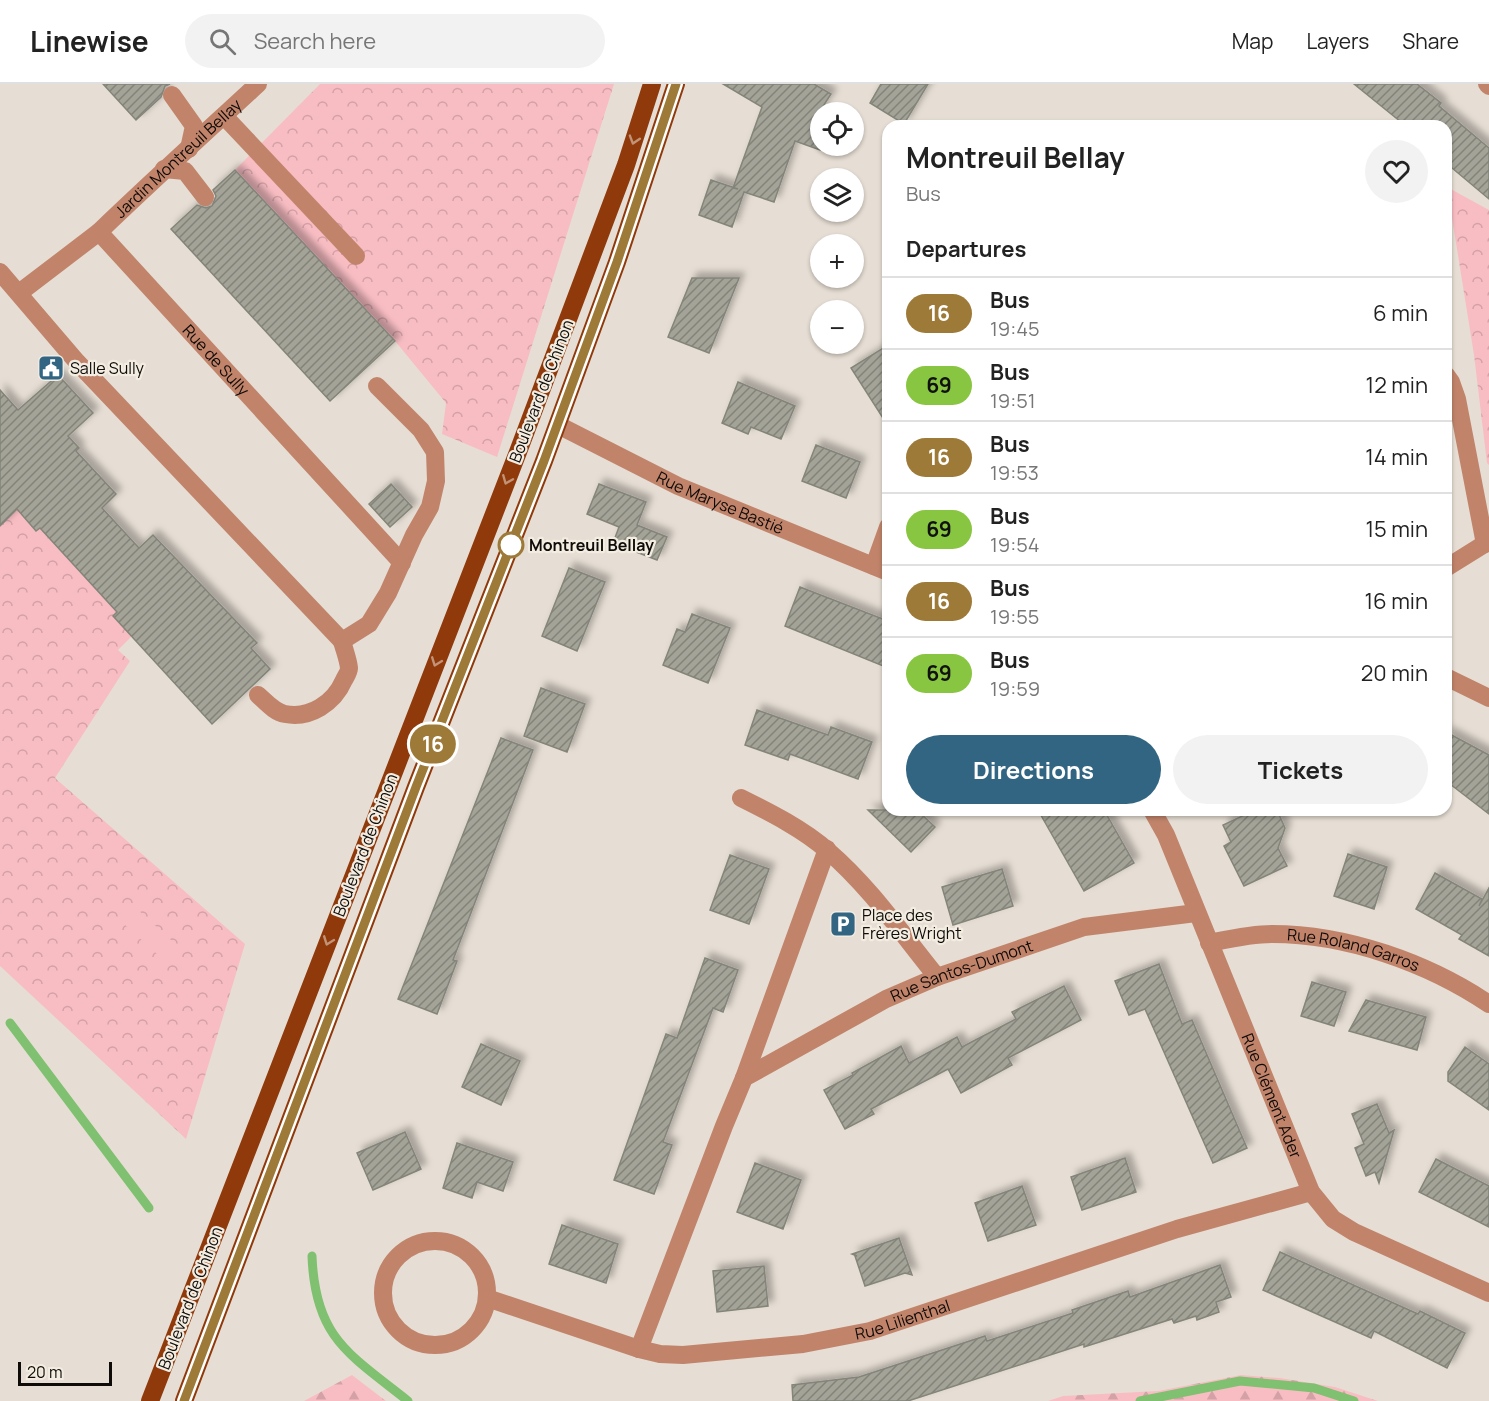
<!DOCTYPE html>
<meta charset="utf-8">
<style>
:root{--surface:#fff;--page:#f2f2f2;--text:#222;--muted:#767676;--line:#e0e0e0;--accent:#326582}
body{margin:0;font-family:Manrope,sans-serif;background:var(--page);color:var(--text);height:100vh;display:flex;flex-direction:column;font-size:22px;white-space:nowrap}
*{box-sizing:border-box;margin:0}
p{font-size:20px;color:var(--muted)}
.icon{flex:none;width:33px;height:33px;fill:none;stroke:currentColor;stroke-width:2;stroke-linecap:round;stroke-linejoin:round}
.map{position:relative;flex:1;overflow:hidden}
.details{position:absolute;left:882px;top:36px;width:570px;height:696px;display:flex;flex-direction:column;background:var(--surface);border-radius:18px;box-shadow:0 2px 4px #0004}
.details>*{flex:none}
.badge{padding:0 12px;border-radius:20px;font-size:21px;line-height:39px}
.fabs{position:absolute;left:810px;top:18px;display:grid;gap:12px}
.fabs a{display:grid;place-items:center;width:54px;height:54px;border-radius:50%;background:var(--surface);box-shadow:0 2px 4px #0004;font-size:30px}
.scale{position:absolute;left:18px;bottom:15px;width:94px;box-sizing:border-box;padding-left:6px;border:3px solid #0e0b08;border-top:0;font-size:16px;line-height:21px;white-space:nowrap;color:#0e0b08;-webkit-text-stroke:4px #f3ece1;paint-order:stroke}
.map>.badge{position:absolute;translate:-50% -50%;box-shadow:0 0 0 3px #fff}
h2{padding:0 24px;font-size:22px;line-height:54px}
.round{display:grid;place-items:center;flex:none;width:63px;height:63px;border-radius:32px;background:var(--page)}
.summary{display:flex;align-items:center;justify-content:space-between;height:102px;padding:0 24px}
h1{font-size:28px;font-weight:700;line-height:45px}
.cta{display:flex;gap:12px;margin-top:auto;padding:12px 24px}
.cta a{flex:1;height:69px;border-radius:36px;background:var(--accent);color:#fff;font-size:24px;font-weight:700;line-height:69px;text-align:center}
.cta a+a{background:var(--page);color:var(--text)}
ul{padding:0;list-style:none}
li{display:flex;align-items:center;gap:18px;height:72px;padding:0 24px;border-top:2px solid var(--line)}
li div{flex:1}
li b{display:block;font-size:22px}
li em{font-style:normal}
li .badge{min-width:66px;font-weight:700;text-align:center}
header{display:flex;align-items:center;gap:36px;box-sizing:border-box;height:84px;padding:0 30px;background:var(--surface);border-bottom:2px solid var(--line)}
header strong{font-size:28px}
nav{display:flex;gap:33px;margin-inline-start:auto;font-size:21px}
.search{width:420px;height:54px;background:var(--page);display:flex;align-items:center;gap:15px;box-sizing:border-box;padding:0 21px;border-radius:33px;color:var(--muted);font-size:22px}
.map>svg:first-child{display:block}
</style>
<header>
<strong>Linewise</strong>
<div class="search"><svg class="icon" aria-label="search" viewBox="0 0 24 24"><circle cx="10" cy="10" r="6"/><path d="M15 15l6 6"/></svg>Search here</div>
<nav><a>Map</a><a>Layers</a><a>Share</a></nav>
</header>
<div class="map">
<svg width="1489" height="1317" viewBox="0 0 1489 1317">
<defs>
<pattern id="forest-firs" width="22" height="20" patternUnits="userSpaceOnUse" patternTransform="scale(1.5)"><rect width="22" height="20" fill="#f8bdc3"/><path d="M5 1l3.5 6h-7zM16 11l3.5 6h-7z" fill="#d3a1a6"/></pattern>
<pattern id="park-crowns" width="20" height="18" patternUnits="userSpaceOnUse" patternTransform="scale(1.5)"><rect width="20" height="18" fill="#f8bdc3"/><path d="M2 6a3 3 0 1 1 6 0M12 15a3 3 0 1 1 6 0" fill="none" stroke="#d3a1a6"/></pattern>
<pattern id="building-hatch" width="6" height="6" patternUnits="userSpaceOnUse" patternTransform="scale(1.5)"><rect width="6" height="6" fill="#a3a398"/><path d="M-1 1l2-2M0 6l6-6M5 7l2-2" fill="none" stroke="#83837a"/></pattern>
<filter id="shadow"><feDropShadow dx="5.5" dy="-5.5" stdDeviation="3" flood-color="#0004"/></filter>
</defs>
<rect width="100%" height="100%" fill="#e6ded4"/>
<g fill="url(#forest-firs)">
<polygon points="352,1291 386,1317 304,1317"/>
<polygon points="1241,1291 1280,1294 1335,1303 1378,1317 1048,1317 1063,1312 1158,1307"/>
</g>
<g fill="url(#park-crowns)">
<polygon points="320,0 614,0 497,373 442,350 446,319 395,257 235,86"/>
<polygon points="1447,103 1489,126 1489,381 1487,379 1474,271"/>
<polygon points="17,425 35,447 40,444 117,528 113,532 132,552 118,566 130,577 55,694 245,860 186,1055 0,882 0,437 2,440"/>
</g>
<polygon fill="#f8bdc3" points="137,825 180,864 167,879 124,840"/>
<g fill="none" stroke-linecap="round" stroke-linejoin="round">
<g stroke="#80c071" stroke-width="9">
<polyline points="10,939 149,1124"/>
<path d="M312,1172C315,1254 349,1270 408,1317"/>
<polyline points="1140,1317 1240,1297 1314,1304 1354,1317"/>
</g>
</g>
<g fill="url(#building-hatch)" stroke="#84857a" stroke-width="1.5" filter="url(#shadow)">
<polygon points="103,0 170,0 165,2 161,13 136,36"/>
<polygon points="723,0 814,0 831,10 820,27 820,66 795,57 774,118 744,108 732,143 699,131 711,96 738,105 733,104 762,23"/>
<polygon points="881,0 928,0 904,40 870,19"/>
<polygon points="1354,0 1417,0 1441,19 1439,22 1489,64 1489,115 1446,79 1446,42 1406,42"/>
<polygon points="235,86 395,257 330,317 171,145 197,121 206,124 212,122 216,112 213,106"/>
<polygon points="692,194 739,194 709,269 668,253"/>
<polygon points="888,261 888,342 851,284"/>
<polygon points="58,291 93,329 68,352 79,364 76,367 116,410 102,424 139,464 153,451 257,559 251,564 270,585 212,640 113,532 117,528 40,444 36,447 17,425 0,442 0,306 18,326"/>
<polygon points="738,298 795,322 781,355 751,343 748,350 722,339"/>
<polygon points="816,361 860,378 846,414 802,397"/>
<polygon points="391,400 412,423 390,443 369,420"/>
<polygon points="599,400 646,418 637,441 667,453 657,476 613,459 619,443 587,430"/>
<polygon points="569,484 605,498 577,567 542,552"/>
<polygon points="800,503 888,537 888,584 785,542"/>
<polygon points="692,530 730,544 708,599 663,581 677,545 685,548"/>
<polygon points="541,604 585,620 567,668 524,652"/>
<polygon points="757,626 828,651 831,643 872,658 858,695 790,670 788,676 745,661"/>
<polygon points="1446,648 1489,671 1489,730 1446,697"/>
<polygon points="501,654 533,666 453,876 457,877 437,930 398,915"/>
<polygon points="868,726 917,726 935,743 911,768"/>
<polygon points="1038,726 1104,726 1134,779 1084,807"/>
<polygon points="1255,726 1277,726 1285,744 1278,764 1287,782 1244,802 1224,762 1231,758 1223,741"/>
<polygon points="1348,770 1387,783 1374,825 1334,812"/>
<polygon points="730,771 769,785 749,840 710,826"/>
<polygon points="1002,785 1013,822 953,841 942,803"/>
<polygon points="1435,789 1482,815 1479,822 1489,804 1489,872 1459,855 1462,851 1416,825"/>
<polygon points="705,874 738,886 723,928 713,924 663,1058 672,1061 654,1110 614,1096 666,950 677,954"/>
<polygon points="1159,880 1182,940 1192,936 1247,1064 1213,1079 1145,925 1129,931 1115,897"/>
<polygon points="1312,898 1346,908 1334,942 1301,932"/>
<polygon points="1064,902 1081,936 1008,974 1012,981 961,1009 948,985 871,1025 874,1030 845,1045 824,1006 853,991 852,989 901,962 909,979 957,953 962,963 1016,935 1012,928"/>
<polygon points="1366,916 1426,933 1417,966 1349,947"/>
<polygon points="481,960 520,977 501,1021 462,1003"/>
<polygon points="1465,963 1489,980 1489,1026 1448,997 1448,988"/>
<polygon points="1377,1020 1389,1049 1394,1046 1379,1099 1375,1088 1366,1092 1355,1064 1364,1060 1352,1030"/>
<polygon points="405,1048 421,1085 373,1106 357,1069"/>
<polygon points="457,1059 513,1078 503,1107 477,1098 472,1114 443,1104"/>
<polygon points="1125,1074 1136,1108 1082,1126 1071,1093"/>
<polygon points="1436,1075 1489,1102 1489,1143 1419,1108"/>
<polygon points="755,1079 801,1096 783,1145 737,1128"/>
<polygon points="1022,1102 1036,1141 988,1157 975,1119"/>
<polygon points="562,1141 618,1160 606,1199 549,1180"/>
<polygon points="899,1154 912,1191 905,1189 865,1202 855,1172 857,1172 852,1170"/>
<polygon points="1280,1168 1418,1230 1420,1227 1465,1249 1447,1284 1374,1247 1371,1254 1263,1206"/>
<polygon points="1220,1181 1231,1213 1216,1218 1219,1228 1197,1236 1196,1232 1174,1239 1172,1235 1084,1263 1084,1260 908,1317 793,1317 792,1301 859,1293 985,1252 987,1257 1073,1229 1072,1226 1128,1207 1130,1213"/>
<polygon points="764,1182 768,1222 717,1228 713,1187"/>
</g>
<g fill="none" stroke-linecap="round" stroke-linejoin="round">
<g stroke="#c1846b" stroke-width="18">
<polyline points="172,11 194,42 189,65"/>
<polyline points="224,32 356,172"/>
<polyline points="164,85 185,87 205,113"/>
</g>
<g stroke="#c1846b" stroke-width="18">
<polyline points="1487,0 1489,2"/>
<path id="s1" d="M99,148C151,98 205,49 258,0"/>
<polyline points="0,188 77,278 342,557 369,540 388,509 414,451 430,423 436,397 435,368 421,346 377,302"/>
<path id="s2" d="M19,209L99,148L402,479"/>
<polyline points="1446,291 1451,298 1457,315 1485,460"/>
<path id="s3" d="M558,341L678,402L888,488"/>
<polyline points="874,482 888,443"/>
<polyline points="1446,484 1489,457"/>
<polyline points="1446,593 1489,614"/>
<path d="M258,611C266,618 274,628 285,630C310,635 334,619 344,596C346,592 349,588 349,584C348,575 344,565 342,557"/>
<path d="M741,714C771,729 803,745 828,767C870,803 902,850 937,893"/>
<path id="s4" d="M1152,726L1166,751L1311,1108L1333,1135L1354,1148L1489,1209"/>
<path id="s5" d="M1209,859C1229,855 1251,850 1272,850C1347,850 1428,879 1489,920"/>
<polyline points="744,994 827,765"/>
<circle cx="435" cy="1209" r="52"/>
<path id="s6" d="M487,1214L639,1265L660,1270L683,1271L803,1260L870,1247L1177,1145L1311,1108"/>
<path id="s7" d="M639,1265L724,1042L744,994L886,915L937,893L1084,843L1196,829"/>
</g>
<g stroke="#903a0c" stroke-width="18">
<polyline points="150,1317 518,368 626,81 652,0"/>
<polyline points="184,1317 416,703 544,377 617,178 676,0"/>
</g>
</g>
<defs><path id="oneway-chevron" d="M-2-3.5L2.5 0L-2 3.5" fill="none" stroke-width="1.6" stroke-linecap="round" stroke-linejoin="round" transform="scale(1.5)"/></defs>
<g stroke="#c29376">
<use href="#oneway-chevron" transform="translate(634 56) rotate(107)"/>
<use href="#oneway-chevron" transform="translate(507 396) rotate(112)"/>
<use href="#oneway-chevron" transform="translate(436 578) rotate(111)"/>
<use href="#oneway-chevron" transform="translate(328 857) rotate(111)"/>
</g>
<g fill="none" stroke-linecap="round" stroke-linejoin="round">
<defs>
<polyline id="line" points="184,1317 416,703 544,377 617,178 676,0"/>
</defs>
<use href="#line" stroke="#fff" stroke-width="14"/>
<use href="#line" stroke="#9e7a38" stroke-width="9"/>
</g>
<defs>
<symbol id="civic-square" viewBox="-11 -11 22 22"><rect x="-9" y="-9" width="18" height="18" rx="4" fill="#326582" stroke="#f3ece1"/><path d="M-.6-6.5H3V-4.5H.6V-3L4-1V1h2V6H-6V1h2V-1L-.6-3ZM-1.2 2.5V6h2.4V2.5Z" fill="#fff"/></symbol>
<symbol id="parking-square" viewBox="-11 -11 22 22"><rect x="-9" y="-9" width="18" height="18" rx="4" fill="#326582" stroke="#f3ece1"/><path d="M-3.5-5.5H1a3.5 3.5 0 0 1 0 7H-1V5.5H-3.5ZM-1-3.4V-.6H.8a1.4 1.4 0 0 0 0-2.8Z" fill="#fff"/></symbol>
</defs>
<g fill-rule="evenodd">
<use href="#civic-square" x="36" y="269" width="30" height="30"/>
<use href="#parking-square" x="828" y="825" width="30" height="30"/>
</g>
<circle fill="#fff" stroke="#9e7a38" stroke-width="3" cx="511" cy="461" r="12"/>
<g text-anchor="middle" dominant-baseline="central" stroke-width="4.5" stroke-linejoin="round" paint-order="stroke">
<g font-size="16" fill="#0e0b08" stroke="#f3ece1">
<text stroke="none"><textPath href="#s1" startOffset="108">Jardin Montreuil Bellay</textPath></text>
<text stroke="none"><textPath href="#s2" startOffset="274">Rue de Sully</textPath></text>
<text transform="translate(541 307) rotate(-69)">Boulevard de Chinon</text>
<text stroke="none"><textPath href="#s3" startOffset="180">Rue Maryse Bastié</textPath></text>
<text transform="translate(365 761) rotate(-69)">Boulevard de Chinon</text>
<text stroke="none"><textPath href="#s5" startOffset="147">Rue Roland Garros</textPath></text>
<text stroke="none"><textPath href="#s7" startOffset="534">Rue Santos-Dumont</textPath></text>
<text stroke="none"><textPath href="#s4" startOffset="310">Rue Clément Ader</textPath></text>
<text transform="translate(190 1214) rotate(-69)">Boulevard de Chinon</text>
<text stroke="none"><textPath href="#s6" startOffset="428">Rue Lilienthal</textPath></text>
</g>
<g font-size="16" fill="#0e0b08" stroke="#f3ece1" text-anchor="start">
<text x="70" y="284">Salle Sully</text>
<text x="862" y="831">Place des<tspan x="862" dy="18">Frères Wright</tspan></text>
</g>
<g font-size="16" font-weight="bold" fill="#0e0b08" stroke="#f3ece1" text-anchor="start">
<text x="529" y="461">Montreuil Bellay</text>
</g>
</g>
</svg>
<div class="fabs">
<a><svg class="icon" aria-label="locate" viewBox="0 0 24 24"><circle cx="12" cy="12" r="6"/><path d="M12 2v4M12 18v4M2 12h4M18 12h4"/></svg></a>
<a><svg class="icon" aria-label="layers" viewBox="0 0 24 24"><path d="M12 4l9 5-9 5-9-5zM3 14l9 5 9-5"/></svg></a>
<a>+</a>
<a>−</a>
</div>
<div class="scale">20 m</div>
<b class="badge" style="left:433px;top:660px;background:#9e7a38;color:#fff">16</b>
<section class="details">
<div class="summary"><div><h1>Montreuil Bellay</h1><p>Bus</p></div><a class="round"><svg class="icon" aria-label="heart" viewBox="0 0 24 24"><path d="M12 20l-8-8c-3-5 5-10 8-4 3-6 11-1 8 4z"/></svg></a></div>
<h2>Departures</h2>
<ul>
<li><span class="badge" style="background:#9e7a38;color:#fff">16</span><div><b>Bus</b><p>19:45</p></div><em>6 min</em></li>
<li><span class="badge" style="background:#88c540;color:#111">69</span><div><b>Bus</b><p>19:51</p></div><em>12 min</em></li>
<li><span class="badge" style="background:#9e7a38;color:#fff">16</span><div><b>Bus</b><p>19:53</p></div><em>14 min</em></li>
<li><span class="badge" style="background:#88c540;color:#111">69</span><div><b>Bus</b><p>19:54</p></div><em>15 min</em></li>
<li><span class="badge" style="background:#9e7a38;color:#fff">16</span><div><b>Bus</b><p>19:55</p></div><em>16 min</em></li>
<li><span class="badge" style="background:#88c540;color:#111">69</span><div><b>Bus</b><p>19:59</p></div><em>20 min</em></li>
</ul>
<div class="cta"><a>Directions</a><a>Tickets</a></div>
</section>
</div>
